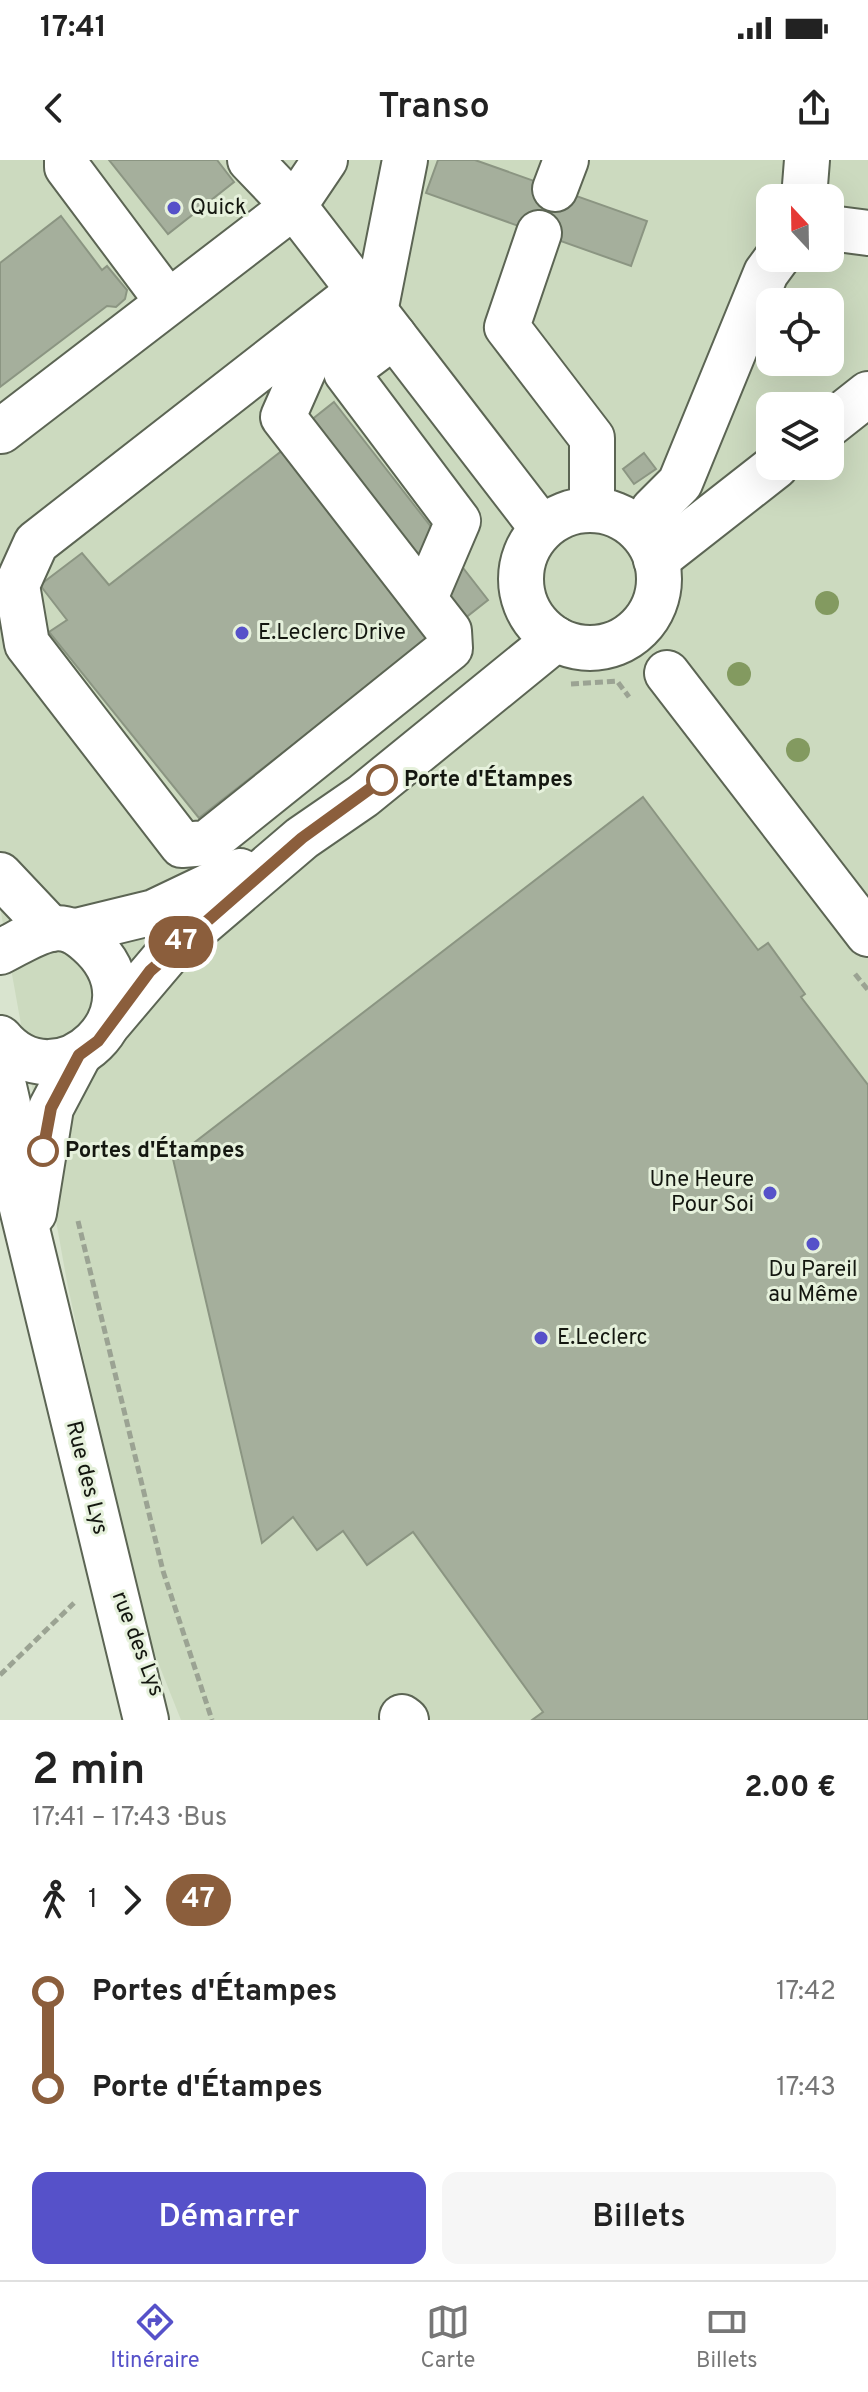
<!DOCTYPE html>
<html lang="fr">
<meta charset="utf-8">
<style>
:root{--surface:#fff;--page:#f6f6f6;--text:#222;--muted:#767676;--line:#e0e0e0;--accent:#5651c9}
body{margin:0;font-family:Overpass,sans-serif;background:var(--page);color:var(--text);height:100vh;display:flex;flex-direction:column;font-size:30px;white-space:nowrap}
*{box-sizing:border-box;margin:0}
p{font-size:26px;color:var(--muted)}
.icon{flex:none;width:44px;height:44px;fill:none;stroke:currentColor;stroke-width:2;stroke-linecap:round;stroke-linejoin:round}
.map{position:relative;height:1560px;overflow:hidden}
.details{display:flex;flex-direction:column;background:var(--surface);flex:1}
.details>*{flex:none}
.badge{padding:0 16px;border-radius:26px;font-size:28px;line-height:52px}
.needle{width:52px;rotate:338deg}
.buttons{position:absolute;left:756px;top:24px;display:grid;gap:16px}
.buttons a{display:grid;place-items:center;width:88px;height:88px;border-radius:16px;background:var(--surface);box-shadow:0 8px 32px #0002;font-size:40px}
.map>.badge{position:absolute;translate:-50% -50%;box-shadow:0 0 0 4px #fff}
.legs{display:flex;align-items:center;gap:12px;height:88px;padding:0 32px;font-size:26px}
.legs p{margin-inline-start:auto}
.head{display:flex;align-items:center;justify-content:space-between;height:136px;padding:0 32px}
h1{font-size:44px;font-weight:600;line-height:60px}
.button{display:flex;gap:16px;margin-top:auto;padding:16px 32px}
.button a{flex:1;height:92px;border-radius:16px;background:var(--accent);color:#fff;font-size:32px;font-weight:600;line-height:92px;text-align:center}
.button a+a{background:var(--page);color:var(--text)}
ul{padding:0 32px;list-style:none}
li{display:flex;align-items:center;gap:28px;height:96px;font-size:30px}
li i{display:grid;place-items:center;width:12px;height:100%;margin:0 10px;background:currentColor}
li i::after{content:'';width:20px;height:20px;margin:-10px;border:6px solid;border-radius:50%;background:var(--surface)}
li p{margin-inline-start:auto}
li:first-child i{background:linear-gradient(#0000 50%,currentColor 0)}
li:last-child i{background:linear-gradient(currentColor 50%,#0000 0)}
.status{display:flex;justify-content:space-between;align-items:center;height:56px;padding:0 40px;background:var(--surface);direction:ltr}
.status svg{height:22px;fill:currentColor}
header{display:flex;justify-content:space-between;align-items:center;height:104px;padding:0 32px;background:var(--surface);font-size:36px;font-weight:600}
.tab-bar{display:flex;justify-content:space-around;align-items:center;height:112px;border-top:2px solid var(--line);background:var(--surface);font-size:22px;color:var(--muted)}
.tab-bar a{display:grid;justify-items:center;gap:4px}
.tab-bar .selected{color:var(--accent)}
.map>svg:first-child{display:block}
</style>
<div class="status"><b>17:41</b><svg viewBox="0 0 49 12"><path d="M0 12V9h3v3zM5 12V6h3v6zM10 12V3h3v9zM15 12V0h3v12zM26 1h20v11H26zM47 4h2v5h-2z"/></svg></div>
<header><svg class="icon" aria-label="back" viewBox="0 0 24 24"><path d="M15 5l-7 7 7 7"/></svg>Transo<svg class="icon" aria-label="share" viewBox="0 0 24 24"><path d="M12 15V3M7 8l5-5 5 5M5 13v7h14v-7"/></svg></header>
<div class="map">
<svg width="868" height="1560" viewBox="0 0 868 1560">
<rect width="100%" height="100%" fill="#d9e4cf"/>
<path fill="#ccdabf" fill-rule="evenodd" d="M0,0H868V1560H181L138,1452L67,1122L0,747ZM770,38H830V98H770ZM770,142H830V202H770ZM770,246H830V306H770Z"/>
<g fill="#a5af9c" stroke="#8b9582" stroke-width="2">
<polygon points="109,0 217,0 234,22 168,74"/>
<polygon points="438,0 475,0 647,61 631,106 426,33"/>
<polygon points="61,56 102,110 107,106 127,130 125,139 116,147 107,146 0,227 0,103"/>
<polygon points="334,242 488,440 455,466 300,269"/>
<polygon points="288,286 435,474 199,658 49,472 67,460 40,425 82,393 109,425"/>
<polygon points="644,293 656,309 634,324 623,309"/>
<polygon points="643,637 758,790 768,783 805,834 801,837 868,925 868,1560 532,1560 543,1552 413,1372 367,1405 343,1371 317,1390 293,1357 262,1383 173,999"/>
</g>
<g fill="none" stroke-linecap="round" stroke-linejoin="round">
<defs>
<g id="minor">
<polyline points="67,0 67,7 168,142"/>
<polyline points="250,0 294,46 325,0"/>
<polyline points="555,29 566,0"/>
<polyline points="804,38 807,0"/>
<polyline points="830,68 868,73"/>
<polyline points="539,73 507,167 592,278 592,349"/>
<polyline points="359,131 36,383 17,425 27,484 182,685 207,683 450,488 449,471 283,257 309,198 375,152 405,0"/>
<polyline points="394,176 346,212 458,361 425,438"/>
<polyline points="830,264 868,234"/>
<polyline points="1,271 294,46 542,368"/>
<circle cx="590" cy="419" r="69"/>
<polyline points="642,372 653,350 680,323 766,113 777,98"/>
<polyline points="656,400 776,306"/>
<polyline points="667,513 868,774"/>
<polyline points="0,715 51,769"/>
<polyline points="76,771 154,752 240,711"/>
<path d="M0,792C15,785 34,772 51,769C67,766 78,773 89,783C165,850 57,948 0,878"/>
<polyline points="110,862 171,790 302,678 363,636 556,479"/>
<polyline points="0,909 8,944 12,1007 146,1560"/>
<polyline points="34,1053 51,948 79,895"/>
<polyline points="402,1557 406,1560"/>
</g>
</defs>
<use href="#minor" stroke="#5c6554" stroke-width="48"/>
<g stroke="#9ba393" stroke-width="5" stroke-dasharray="8 4" stroke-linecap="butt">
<polyline points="571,524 617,521 629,537"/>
<polyline points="855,814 868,830"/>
<polyline points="78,1061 163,1411 212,1560"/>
<polyline points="0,1515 74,1443"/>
</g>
<use href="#minor" stroke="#fff" stroke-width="44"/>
</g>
<g fill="#839a60">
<circle cx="827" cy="443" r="12"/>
<circle cx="739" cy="514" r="12"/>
<circle cx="798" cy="590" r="12"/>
</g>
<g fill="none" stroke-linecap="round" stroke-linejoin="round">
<defs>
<polyline id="line-1" points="43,991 51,948 79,895 98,881 150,811 302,678 382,620"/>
</defs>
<use href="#line-1" stroke="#fff" stroke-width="18"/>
<use href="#line-1" stroke="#8b5e3c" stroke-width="12"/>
</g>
<g fill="#5651c9" stroke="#e6f1dc" stroke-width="3">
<circle cx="174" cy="48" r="8"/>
<circle cx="242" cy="473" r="8"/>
<circle cx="770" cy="1033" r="8"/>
<circle cx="813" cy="1084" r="8"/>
<circle cx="541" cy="1178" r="8"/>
</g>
<g fill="#fff" stroke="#8b5e3c" stroke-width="4">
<circle cx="382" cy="620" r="14"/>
<circle cx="43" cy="991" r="14"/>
</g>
<g text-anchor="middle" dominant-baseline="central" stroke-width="6" stroke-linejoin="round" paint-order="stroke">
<g font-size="22" fill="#141710" stroke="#e6f1dc" text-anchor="start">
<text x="190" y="48">Quick</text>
<text x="258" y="473">E.Leclerc Drive</text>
<text x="754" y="1020" text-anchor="end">Une Heure<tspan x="754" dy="25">Pour Soi</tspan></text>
<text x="813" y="1110" text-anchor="middle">Du Pareil<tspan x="813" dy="25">au Même</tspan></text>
<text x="557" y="1178">E.Leclerc</text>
</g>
<g font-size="22" font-weight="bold" fill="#141710" stroke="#e6f1dc" text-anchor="start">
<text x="404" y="620">Porte d'Étampes</text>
<text x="65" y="991">Portes d'Étampes</text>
</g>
<g font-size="22" fill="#141710" stroke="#e6f1dc">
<text transform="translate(86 1318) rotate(76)">Rue des Lys</text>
<text transform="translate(137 1484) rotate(69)">rue des Lys</text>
</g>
</g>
</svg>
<div class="buttons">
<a><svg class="needle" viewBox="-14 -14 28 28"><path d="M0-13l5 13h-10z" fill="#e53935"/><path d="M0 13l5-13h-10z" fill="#767676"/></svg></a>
<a><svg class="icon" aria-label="locate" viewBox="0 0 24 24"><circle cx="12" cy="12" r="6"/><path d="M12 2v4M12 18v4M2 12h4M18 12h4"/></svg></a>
<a><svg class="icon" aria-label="layers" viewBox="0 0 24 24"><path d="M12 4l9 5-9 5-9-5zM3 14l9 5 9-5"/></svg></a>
</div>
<b class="badge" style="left:181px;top:782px;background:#8b5e3c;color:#fff">47</b>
</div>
<section class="details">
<div class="head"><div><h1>2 min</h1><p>17:41 – 17:43 · Bus</p></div><b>2.00 €</b></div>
<div class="legs"><svg class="icon" aria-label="walk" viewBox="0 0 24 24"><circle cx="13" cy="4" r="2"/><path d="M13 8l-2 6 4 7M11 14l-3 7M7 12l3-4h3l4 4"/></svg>1<svg class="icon" aria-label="forward" viewBox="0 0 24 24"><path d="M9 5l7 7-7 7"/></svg><b class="badge" style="background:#8b5e3c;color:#fff">47</b></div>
<ul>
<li><i style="color:#8b5e3c"></i><b>Portes d'Étampes</b><p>17:42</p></li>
<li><i style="color:#8b5e3c"></i><b>Porte d'Étampes</b><p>17:43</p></li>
</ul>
<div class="button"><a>Démarrer</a><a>Billets</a></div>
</section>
<nav class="tab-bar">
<a class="selected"><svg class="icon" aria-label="directions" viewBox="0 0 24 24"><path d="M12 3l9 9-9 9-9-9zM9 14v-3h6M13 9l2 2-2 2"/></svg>Itinéraire</a>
<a><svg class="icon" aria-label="map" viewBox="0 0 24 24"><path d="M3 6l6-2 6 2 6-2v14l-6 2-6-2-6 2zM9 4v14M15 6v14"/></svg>Carte</a>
<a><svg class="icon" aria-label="tickets" viewBox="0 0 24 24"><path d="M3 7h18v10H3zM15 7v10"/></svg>Billets</a>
</nav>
